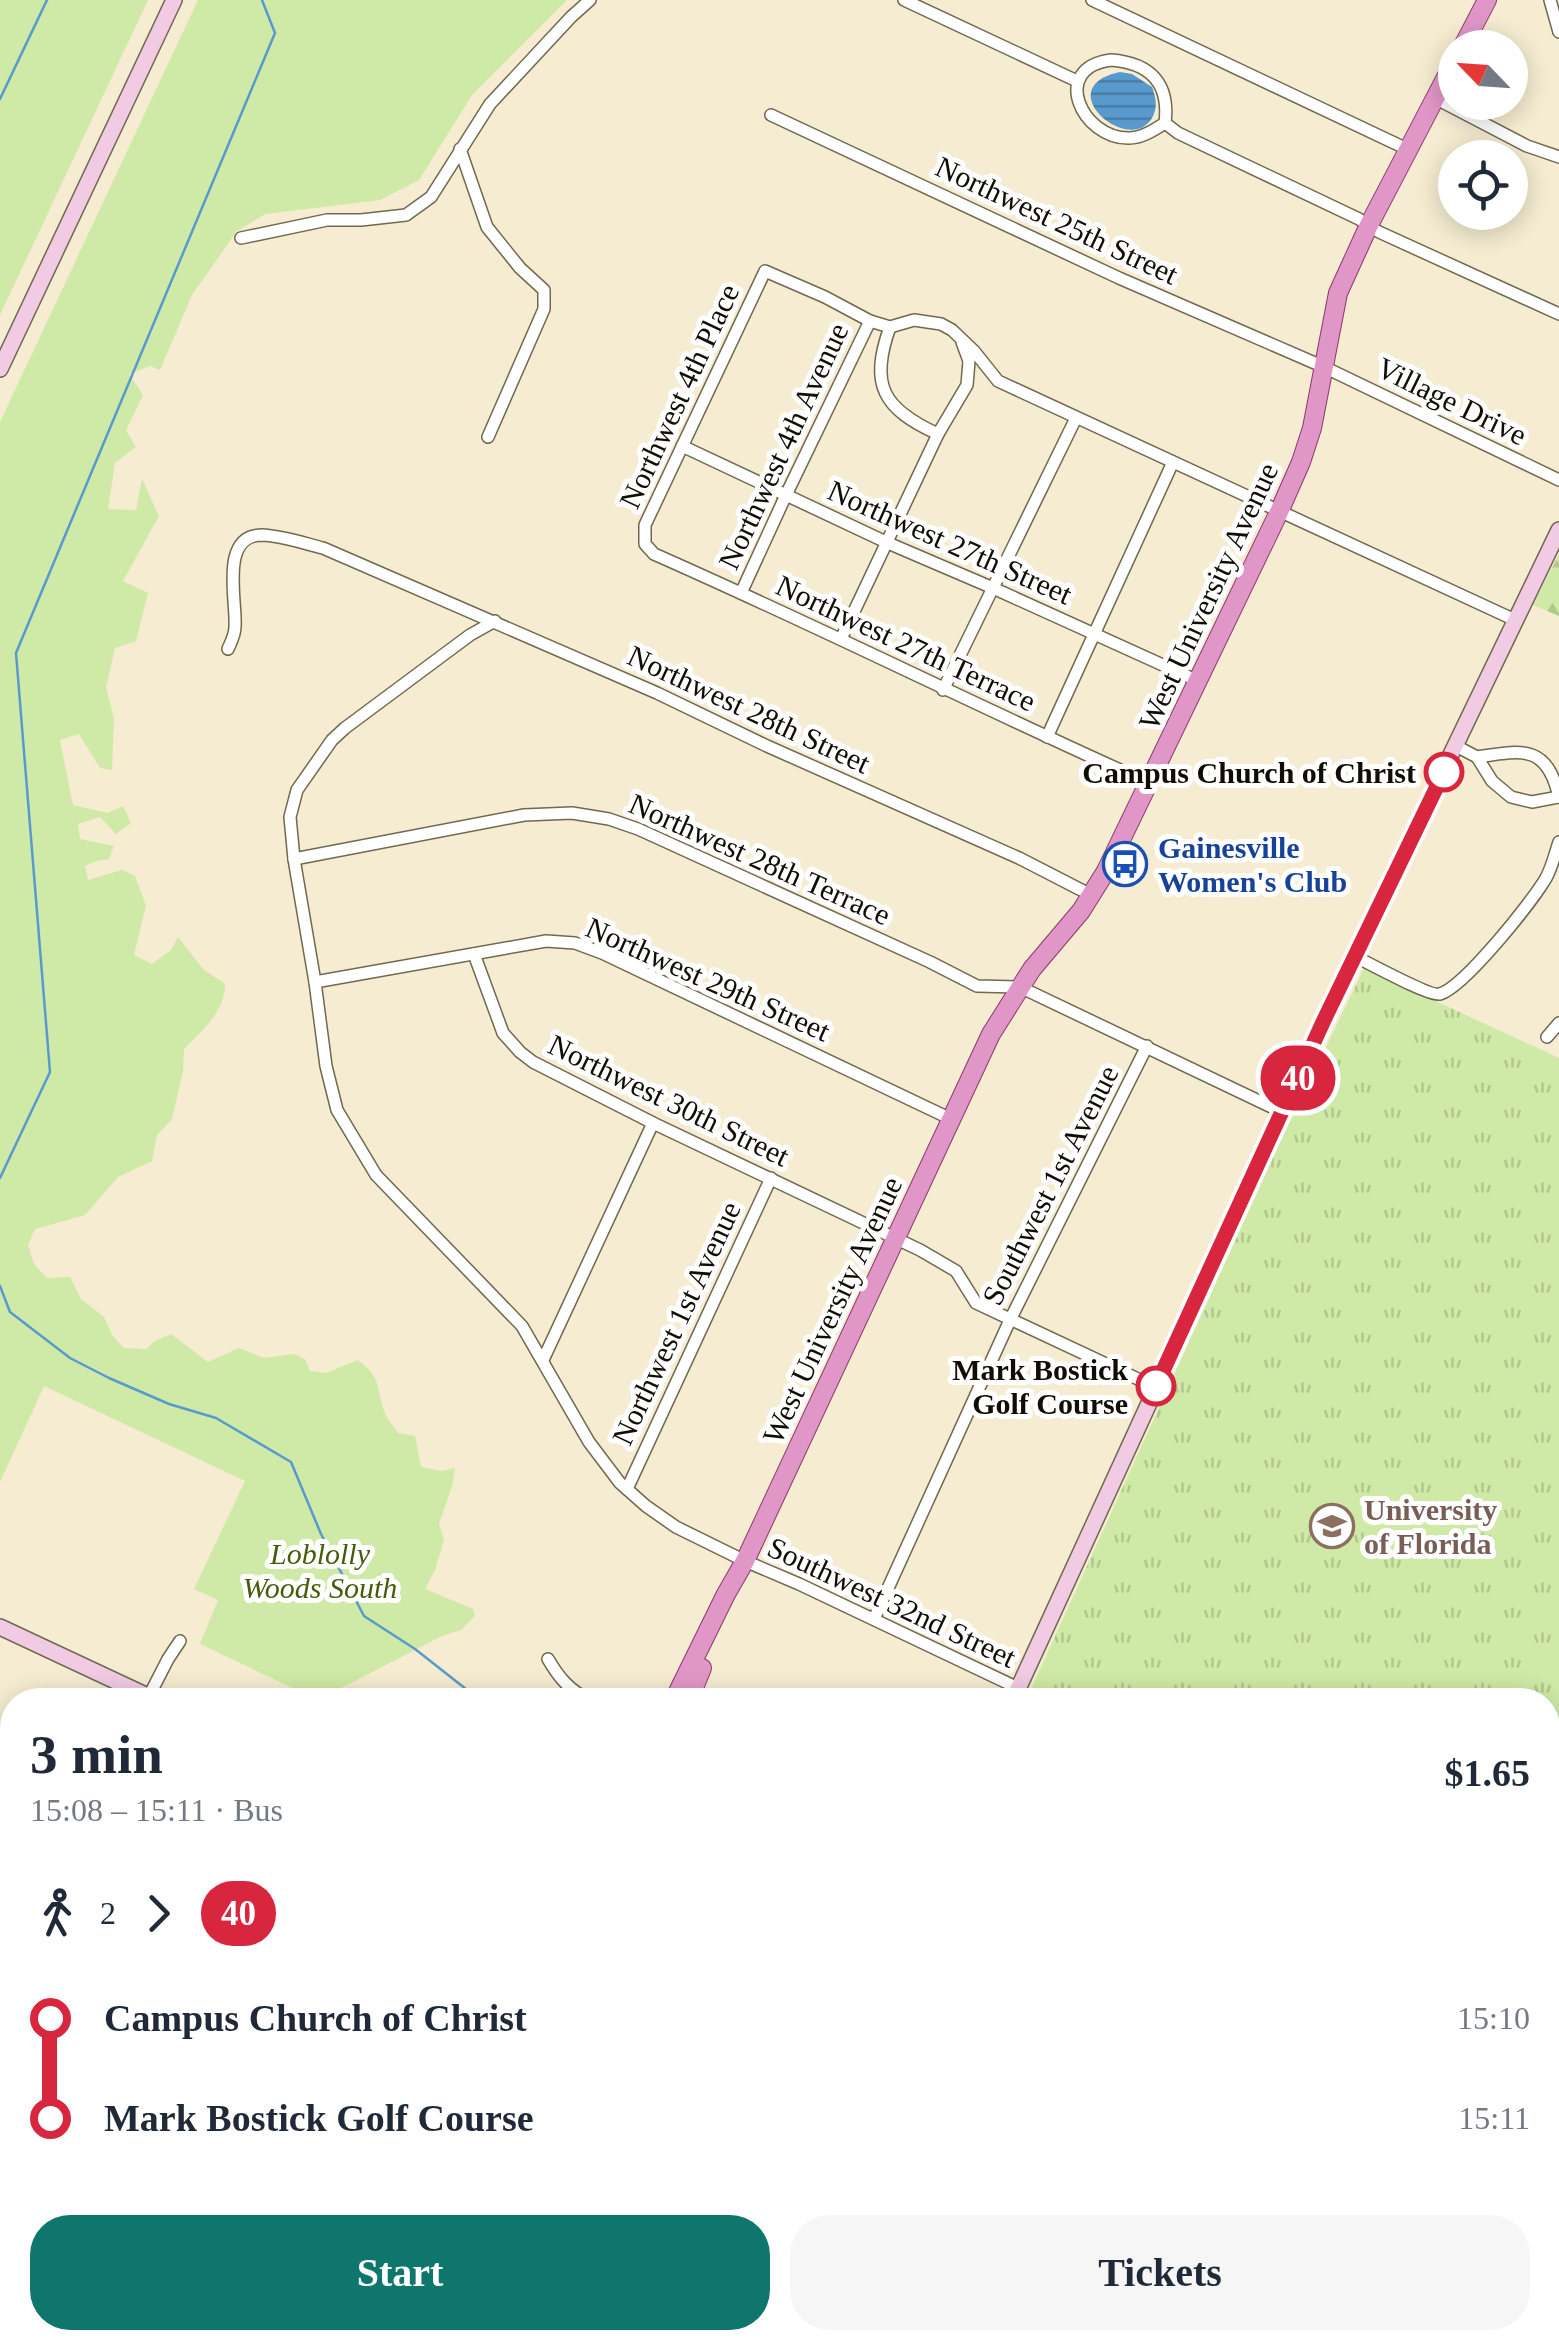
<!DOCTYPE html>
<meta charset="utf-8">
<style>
:root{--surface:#fff;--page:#f6f6f7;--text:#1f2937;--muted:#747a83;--accent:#0f766e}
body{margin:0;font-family:"Times New Roman",serif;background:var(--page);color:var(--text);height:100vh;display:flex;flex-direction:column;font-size:38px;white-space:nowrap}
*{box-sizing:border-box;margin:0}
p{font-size:32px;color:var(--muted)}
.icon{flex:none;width:55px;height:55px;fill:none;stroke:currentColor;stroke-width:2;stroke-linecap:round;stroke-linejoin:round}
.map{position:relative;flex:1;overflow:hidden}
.side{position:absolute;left:0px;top:1688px;width:1560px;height:662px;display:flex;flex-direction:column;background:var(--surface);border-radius:40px 40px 0 0;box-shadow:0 5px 25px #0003}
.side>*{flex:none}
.badge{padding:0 20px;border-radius:32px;font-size:35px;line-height:65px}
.needle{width:65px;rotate:295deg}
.controls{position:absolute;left:1438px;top:30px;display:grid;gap:20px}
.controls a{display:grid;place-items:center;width:90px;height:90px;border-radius:50%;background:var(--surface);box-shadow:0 5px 25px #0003;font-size:50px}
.map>.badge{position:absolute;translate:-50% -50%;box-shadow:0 0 0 5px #fff}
.legs{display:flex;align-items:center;gap:15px;height:110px;padding:0 30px;font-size:32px}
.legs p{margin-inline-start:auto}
.headline{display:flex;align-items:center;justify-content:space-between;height:170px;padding:0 30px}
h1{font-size:55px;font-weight:600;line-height:75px}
.cta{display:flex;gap:20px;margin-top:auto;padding:20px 30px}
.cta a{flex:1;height:115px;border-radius:40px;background:var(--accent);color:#fff;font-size:40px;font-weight:600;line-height:115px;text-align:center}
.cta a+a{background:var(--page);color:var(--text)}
ul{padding:0 30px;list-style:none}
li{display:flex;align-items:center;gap:35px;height:100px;font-size:38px}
li i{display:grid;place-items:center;width:15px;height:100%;margin:0 12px;background:currentColor}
li i::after{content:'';width:25px;height:25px;margin:-12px;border:8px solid;border-radius:50%;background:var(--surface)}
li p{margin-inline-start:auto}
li:first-child i{background:linear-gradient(#0000 50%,currentColor 0)}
li:last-child i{background:linear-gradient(currentColor 50%,#0000 0)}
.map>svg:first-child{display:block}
</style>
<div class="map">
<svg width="1559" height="2349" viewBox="0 0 1559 2349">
<defs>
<pattern id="grass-tufts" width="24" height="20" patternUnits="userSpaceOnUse" patternTransform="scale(2.5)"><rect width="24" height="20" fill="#cfeaa6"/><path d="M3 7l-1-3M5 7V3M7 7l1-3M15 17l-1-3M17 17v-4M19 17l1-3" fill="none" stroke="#b1c88d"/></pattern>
<pattern id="forest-firs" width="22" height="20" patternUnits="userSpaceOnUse" patternTransform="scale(2.5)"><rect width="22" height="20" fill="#cfeaa6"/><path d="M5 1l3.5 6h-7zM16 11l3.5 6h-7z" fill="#b1c88d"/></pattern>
<pattern id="water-rules" width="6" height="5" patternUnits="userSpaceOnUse" patternTransform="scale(2.5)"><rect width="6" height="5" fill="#599ace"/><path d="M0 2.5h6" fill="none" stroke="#487ca5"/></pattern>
</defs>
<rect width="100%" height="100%" fill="#f5ecd1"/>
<polygon fill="url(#grass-tufts)" points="1364,968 1559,1058 1559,2329 1548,2323 1548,1700 1026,1700 1275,1153"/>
<polygon fill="url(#forest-firs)" points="1559,554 1559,616 1533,605"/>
<g fill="#cfeaa6">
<polygon points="0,0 148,0 0,315"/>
<path d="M198,0H567L472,95L419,180L380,200L265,214L236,232L192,295L160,370L150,366L129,374L143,395L126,430L136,447L115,463L108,509L136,510L142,479L159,516L123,581L148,593L136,641L115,648L106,687L114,719L112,770L100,768L79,734L60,740L73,805L108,813L123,806L131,823L116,834L100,817L78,824L80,839L114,846L109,859L96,861L85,866L88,880L122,870L135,876L146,906L134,955L152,964L171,950L178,937L203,969L225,984C225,1011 202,1031 184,1049L183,1071L172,1119L157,1135L152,1161L118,1177L85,1215L35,1229L28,1245L34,1264L47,1278L70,1277L81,1299L104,1317L112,1335L124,1348L146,1349L155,1341L171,1334L208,1362L239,1348L264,1358L294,1354L305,1359L310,1371L326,1373L358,1360C382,1379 376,1386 384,1411C387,1419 393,1426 398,1433L415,1436L421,1467L442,1471L455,1468L452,1486L439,1524L444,1540L435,1570L425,1589L473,1609L475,1616L461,1630L442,1636L318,1700L200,1644L218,1600L194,1589L245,1481L44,1386L0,1482V422Z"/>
</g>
<path fill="url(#water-rules)" d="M1120,72L1132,74L1152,87C1156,98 1158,108 1152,118C1129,157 1048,87 1120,72Z"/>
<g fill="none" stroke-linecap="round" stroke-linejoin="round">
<g stroke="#599ace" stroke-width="2.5">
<polyline points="0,99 47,0"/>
<polyline points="0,1178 50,1072 16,653 275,33 262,0"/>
<polyline points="0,1286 10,1312 70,1358 109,1378 169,1404 216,1418 291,1462 321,1534 364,1616 415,1649 471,1693 475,1700"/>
<polyline points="584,2338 595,2349"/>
</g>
<defs>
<g id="street">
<polyline points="904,0 1077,81"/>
<polyline points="1092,0 1407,149"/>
<polyline points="1550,0 1559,32"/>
<path d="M1111,60C1150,63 1170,83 1165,123C1154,130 1142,138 1129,138C1082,139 1049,68 1111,60Z"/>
<polyline points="1435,98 1527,146 1559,157"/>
<polyline points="771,115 1119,278 1324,367 1559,480"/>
<polyline points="1165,123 1178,133 1359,219 1379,232 1559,314"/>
<polyline points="460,149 487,227 520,268 544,290 544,309 488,437"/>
<polyline points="241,238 327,220 361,220 406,215 431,197 490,104 571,17 590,0"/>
<path d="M890,327C869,385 883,409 938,434"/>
<polyline points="682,446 888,543 993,588 1198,681"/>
<polyline points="741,593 786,495 870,321"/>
<polyline points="495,621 470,635 345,728 332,740 297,790 290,817 294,859 315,982 326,1066 337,1110 376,1175 522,1326 589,1442 620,1483 646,1506 676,1527 745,1561 799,1584 1018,1688"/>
<polyline points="841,639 938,434 967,385 969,361 962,342"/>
<path d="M228,649C231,642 235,635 235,627C237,601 219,535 262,535C283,536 303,543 323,548L657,693L767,746L1019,858L1091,895"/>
<polyline points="943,690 1076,418"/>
<polyline points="1047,737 1173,462"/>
<polyline points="1456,746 1477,757 1492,781 1511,797 1532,802 1559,797"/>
<path d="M1477,757C1522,750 1547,744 1559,797"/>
<path d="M1149,783C983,709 820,627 654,554L645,544V525L765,271L825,297L870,321L890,327L914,320L941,324L952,330L974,351L998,381L1515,620"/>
<polyline points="294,859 524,815 572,813 609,819 638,829 930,962 977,986 1020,987 1282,1112"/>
<polyline points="474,954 503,1033 520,1052 533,1062 653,1123 920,1250 956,1271 976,1303 1155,1387"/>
<path d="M1354,956C1367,962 1430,997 1440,994C1464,987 1532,902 1546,878C1552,867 1555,854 1559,842"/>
<polyline points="315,982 546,941 575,943 602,953 951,1119"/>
<polyline points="1547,1037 1559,1023"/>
<polyline points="543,1360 653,1123"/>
<polyline points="627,1489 771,1178"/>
<polyline points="874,1619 1010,1320 1147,1046"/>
<path d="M548,1659C559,1678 570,1691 590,1700"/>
<polyline points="147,1700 168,1659 180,1641"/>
<polyline points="0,1756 12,1762"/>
<polyline points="0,1882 12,1888"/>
<polyline points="0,2014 12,1988"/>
<polyline points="0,2133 12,2139"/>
<polyline points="0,2264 12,2269"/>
<polyline points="0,2288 12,2294"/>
<polyline points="104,2338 128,2349"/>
<polyline points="157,2338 181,2349"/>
</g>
<g id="secondary">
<polyline points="0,369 174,0"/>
<polyline points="0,1627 156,1700"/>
<polyline points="1013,1700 1354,956 1559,530"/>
<polyline points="657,2349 665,2338"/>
<polyline points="677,2349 685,2338"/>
</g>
<g id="primary">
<polyline points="1462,48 1487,0"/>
<polyline points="674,1700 726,1594 745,1561 991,1034 1032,969 1081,911 1106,871 1279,512 1301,462 1312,428 1338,293 1369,225 1455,60"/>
<polyline points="689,1700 702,1668"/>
<polyline points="1491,2338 1515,2349"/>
<polyline points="1543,2338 1559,2345"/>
<polyline points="433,2349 438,2338"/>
<polyline points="449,2349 454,2338"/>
</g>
</defs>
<use href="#street" stroke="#706850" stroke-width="14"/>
<use href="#secondary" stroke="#706850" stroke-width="18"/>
<use href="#primary" stroke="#8a396a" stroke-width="20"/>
<use href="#street" stroke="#fff" stroke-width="11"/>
<use href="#secondary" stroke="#f0cbe3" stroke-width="15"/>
<use href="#primary" stroke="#e097c7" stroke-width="18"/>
</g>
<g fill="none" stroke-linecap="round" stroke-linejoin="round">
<defs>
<polyline id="line-1" points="1156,1386 1324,1020 1444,772"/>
</defs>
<use href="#line-1" stroke="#fff" stroke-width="22"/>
<use href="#line-1" stroke="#d7263d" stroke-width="15"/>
</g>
<defs>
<symbol id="bus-ring" viewBox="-11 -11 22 22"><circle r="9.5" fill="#fff" stroke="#1a4fb4" stroke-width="1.5"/><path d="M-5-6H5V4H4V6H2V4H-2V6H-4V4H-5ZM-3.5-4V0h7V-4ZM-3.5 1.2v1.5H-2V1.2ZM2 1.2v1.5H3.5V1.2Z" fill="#1a4fb4"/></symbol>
<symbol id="university-ring" viewBox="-11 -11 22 22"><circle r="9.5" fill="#fff" stroke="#8d6e63" stroke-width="1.5"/><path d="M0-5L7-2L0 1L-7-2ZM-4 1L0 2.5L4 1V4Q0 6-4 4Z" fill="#8d6e63"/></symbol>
</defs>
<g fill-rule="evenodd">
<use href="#bus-ring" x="1100" y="839" width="50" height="50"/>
<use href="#university-ring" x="1307" y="1501" width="50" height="50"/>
</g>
<g fill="#fff" stroke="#d7263d" stroke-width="5">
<circle cx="1444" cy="772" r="18"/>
<circle cx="1156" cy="1386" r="18"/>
</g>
<g text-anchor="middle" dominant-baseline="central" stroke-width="10" stroke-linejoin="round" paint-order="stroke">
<g font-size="30" fill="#100d05" stroke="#fff">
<text transform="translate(1057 220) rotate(25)">Northwest 25th Street</text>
<text transform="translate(679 396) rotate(-65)">Northwest 4th Place</text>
<text transform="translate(1452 401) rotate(26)">Village Drive</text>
<text transform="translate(783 446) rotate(-65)">Northwest 4th Avenue</text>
<text transform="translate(950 542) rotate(24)">Northwest 27th Street</text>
<text transform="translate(1208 596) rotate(-65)">West University Avenue</text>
<text transform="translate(906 643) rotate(25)">Northwest 27th Terrace</text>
<text transform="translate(749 709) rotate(25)">Northwest 28th Street</text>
<text transform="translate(760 859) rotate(24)">Northwest 28th Terrace</text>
<text transform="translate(708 979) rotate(24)">Northwest 29th Street</text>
<text transform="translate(669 1100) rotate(26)">Northwest 30th Street</text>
<text transform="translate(1050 1185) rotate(-63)">Southwest 1st Avenue</text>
<text transform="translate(832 1310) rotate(-65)">West University Avenue</text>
<text transform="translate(676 1323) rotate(-65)">Northwest 1st Avenue</text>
<text transform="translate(892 1602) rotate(25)">Southwest 32nd Street</text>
</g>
<g font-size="30" font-weight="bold" fill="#100d05" stroke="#fff" text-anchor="end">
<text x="1416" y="772">Campus Church of Christ</text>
<text x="1128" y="1369">Mark Bostick<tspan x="1128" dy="34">Golf Course</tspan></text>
</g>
<g font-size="30" font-weight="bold" fill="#164399" stroke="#fff" text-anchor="start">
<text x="1158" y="847">Gainesville<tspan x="1158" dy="34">Women's Club</tspan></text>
</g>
<g font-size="30" font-weight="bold" fill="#785e54" stroke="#fff" text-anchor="start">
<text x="1364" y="1509">University<tspan x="1364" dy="34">of Florida</tspan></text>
</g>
<g font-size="30" font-style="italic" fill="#455c0a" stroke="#fff">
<text x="320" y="1553">Loblolly<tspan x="320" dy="34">Woods South</tspan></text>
</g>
</g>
</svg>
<div class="controls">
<a><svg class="needle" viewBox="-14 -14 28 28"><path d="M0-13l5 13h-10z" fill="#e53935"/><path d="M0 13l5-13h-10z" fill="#747a83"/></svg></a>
<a><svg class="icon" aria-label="locate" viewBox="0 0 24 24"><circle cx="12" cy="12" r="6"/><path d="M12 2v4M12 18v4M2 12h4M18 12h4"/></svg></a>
</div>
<b class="badge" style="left:1298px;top:1078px;background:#d7263d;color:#fff">40</b>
<section class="side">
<div class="headline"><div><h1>3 min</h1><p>15:08 – 15:11 · Bus</p></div><b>$1.65</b></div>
<div class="legs"><svg class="icon" aria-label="walk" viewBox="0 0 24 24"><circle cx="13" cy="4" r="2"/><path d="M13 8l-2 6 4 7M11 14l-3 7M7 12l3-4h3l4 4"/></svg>2<svg class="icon" aria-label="forward" viewBox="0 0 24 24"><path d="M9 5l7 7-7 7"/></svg><b class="badge" style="background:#d7263d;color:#fff">40</b></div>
<ul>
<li><i style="color:#d7263d"></i><b>Campus Church of Christ</b><p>15:10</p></li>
<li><i style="color:#d7263d"></i><b>Mark Bostick Golf Course</b><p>15:11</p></li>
</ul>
<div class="cta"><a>Start</a><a>Tickets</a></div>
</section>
</div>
